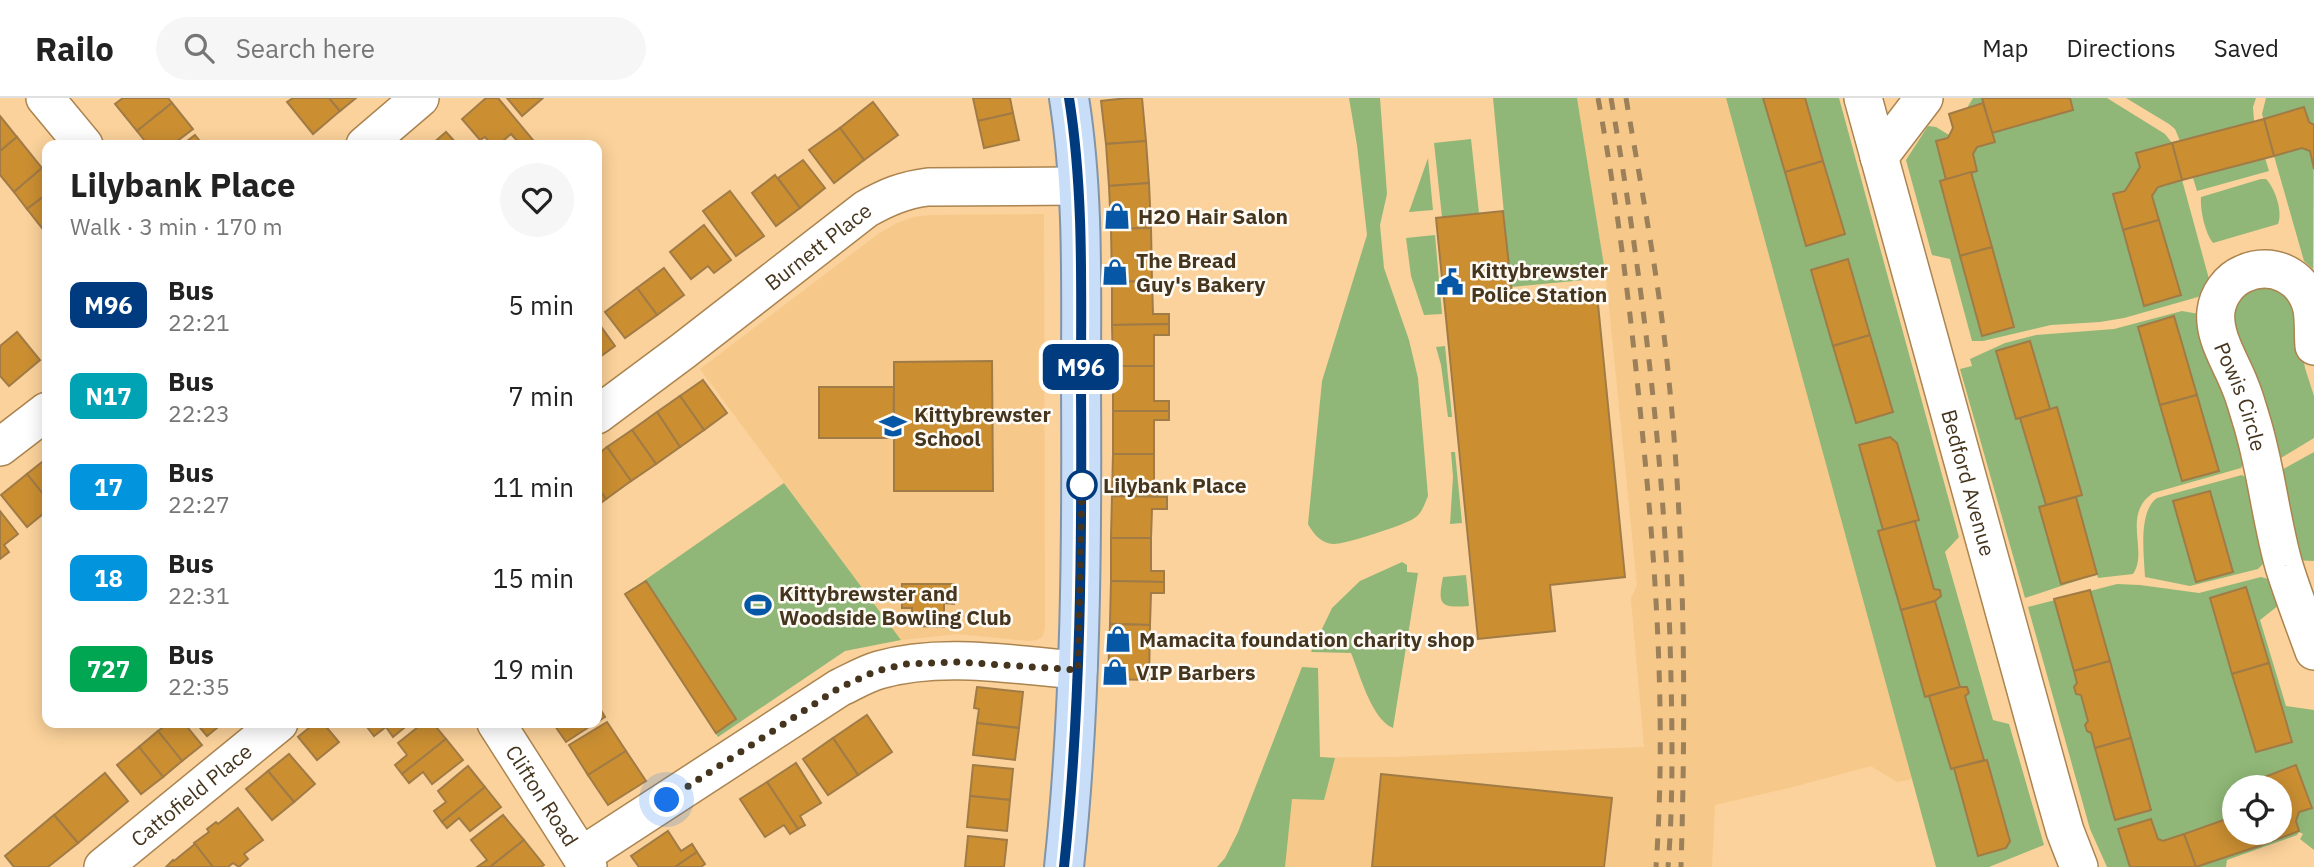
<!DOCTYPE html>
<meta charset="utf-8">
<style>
:root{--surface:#fff;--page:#f6f6f6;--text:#222;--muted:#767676;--line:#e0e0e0}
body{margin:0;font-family:"IBM Plex Sans",sans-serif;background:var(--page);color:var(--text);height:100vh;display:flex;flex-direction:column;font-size:26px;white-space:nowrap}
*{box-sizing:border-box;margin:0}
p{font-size:23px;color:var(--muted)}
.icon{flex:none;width:38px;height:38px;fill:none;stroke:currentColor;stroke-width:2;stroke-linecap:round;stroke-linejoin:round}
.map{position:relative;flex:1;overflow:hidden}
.panel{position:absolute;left:42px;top:42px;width:560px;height:588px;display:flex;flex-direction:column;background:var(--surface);border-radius:14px;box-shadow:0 4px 18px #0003}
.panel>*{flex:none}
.badge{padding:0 14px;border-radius:10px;font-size:24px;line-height:46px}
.buttons{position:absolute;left:2222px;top:677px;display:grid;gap:14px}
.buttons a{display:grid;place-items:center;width:70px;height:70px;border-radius:50%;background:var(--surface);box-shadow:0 4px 18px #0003;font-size:35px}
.you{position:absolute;width:35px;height:35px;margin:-18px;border:5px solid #fff;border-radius:50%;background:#1a73e8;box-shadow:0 0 0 10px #1a73e833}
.map>.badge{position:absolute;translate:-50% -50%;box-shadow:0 0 0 4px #fff}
.round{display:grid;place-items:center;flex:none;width:74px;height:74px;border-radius:37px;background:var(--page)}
.headline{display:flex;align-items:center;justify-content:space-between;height:119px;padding:0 28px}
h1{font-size:33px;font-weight:700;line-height:52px}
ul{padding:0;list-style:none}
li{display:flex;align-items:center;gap:21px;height:91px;padding:0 28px}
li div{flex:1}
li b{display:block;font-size:26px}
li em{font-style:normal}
li .badge{min-width:77px;font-weight:700;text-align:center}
header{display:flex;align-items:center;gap:42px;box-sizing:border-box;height:98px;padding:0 35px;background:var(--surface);border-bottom:2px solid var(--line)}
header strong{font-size:33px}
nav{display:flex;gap:38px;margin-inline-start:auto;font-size:24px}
.search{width:490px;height:63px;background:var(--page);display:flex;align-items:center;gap:18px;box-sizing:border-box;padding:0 24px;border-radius:38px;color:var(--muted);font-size:26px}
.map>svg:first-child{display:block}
</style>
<header>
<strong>Railo</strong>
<div class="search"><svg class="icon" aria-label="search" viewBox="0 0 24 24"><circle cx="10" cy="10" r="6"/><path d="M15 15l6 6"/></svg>Search here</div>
<nav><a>Map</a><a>Directions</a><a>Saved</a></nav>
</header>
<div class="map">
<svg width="2314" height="769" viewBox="0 0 2314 769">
<rect width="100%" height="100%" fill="#fbd29b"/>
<g fill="#f6c88a">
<polygon points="1577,0 1726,0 1912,681 1897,684 1871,668 1789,690 1715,707 1712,769 1240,769 1289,660 1394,659 1644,649 1631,501 1637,487 1606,180"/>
<polygon points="1044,116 1045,529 1043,538 1037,542 1028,543 957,536 901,542 700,271 878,136 897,125 913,119 932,117"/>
</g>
<g fill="#90b777" fill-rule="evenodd">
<path d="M1349,0H1380L1387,96L1380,127L1384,170L1409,242L1418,280L1428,398C1424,407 1422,416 1413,421C1404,427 1343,447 1333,446C1320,445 1313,435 1308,426L1322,283L1367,137L1357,47Z"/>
<polygon points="1493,0 1577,0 1606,180 1511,189"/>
<polygon points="1726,0 1839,0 1959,439 1945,454 1993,622 2009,626 2044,747 1989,769 1936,769"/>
<polygon points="1973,0 2107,0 2165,36 2172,45 2209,181 2205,197 2124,220 2100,224 2051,227 1983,243 1972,243 1950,161 1932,157 1906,62 1928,28 1936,29 1949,37 1953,30 1949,16 1967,10"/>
<polygon points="2126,0 2256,0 2253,9 2254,23 2180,43 2175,31 2169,26"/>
<polygon points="2266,0 2314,0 2313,171 2304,163 2262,16"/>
<polygon points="1471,41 1479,115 1442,119 1434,45"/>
<polygon points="1428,60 1433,112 1409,114"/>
<polygon points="2265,60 2269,73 2197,93 2193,80"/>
<path d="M2261,81H2266C2275,90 2283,114 2278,126L2213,145C2205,135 2200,112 2201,99Z"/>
<polygon points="1435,137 1442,216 1424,217 1411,178 1406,140"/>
<polygon points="2245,187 2293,192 2305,270 2314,298 2314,340 2276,363 2229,226"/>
<path d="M2182,213L2199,216C2198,247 2211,261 2223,287C2233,310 2238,337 2245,361L2241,370L2153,395C2121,417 2149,453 2133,476L2098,480L2097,476L2025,500L1960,271L1972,268L1970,261L2005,245L2036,237L2114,231Z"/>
<polygon points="1445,248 1452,319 1448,319 1441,267 1436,249"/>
<polygon points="1451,354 1455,354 1462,425 1450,426 1453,379"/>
<polygon points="2314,354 2314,463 2293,462 2278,374"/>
<path d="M2242,377L2251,383L2266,463L2258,471L2190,488L2145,479C2144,457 2138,413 2157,400Z"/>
<polygon points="784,385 901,542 845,553 718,639 625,496"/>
<path d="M1402,464L1407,467V474L1418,475L1393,630C1371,621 1360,576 1351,555L1311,554L1332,510L1360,483Z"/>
<path d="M1466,477L1469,508C1441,510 1437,508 1443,479Z"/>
<path d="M2261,479L2272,482L2279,507L2260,522L2286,608L2314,612V752L2300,741L2303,736L2299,734L2297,737L2227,762L2226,769H2107L2090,731L2028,509L2117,486L2140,487L2199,495ZM2235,690H2280V735H2235Z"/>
<polygon points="1302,569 1318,570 1320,659 1335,660 1324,702 1292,701 1285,769 1217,769 1225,760 1238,734"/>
</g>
<g fill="#cb8f32" stroke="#a17b46" stroke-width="2">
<polygon points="123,0 168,0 172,5 137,33 115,6"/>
<polygon points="293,0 329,0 340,13 313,36 287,4"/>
<polygon points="329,0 356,0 340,13"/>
<polygon points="486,0 498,0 533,42 526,47 521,47 511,36 498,47 492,47 485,39 480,42 462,21"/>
<polygon points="507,0 543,0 522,18"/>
<polygon points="973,0 1010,0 1013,15 978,23"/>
<polygon points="1127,0 1142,0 1146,43 1106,46 1101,3"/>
<polygon points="1763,0 1805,0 1823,63 1785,74"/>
<polygon points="1982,0 2070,0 2073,12 1992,35"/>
<polygon points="873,4 898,37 864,62 840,30"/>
<polygon points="172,5 193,31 172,47 148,47 137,33"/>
<polygon points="1983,5 1995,44 1977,49 1973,56 1977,73 1946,82 1936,43 1948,40 1953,30 1949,16"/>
<polygon points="2304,9 2309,24 2314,27 2314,71 2310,53 2302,50 2274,58 2264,21"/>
<polygon points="1013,15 1019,42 984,50 978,23"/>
<polygon points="0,18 17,39 0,53"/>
<polygon points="2264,21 2274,58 2182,82 2172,45"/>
<polygon points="840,30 864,62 834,85 809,52"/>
<polygon points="446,34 458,47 431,47"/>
<polygon points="195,37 203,47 182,47"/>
<polygon points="17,39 42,70 14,94 0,77 0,53"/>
<polygon points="1146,43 1149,85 1109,88 1106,46"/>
<polygon points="2172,45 2182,82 2158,89 2152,98 2159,122 2123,132 2113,96 2125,93 2140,69 2136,55"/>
<polygon points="803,62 825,90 800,110 778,80"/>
<polygon points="1823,63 1845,136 1806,148 1785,74"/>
<polygon points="42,70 47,76 47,96 27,111 14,94"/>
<polygon points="1971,74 1992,149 1960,158 1940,83"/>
<polygon points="775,77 800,110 776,128 752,95"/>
<polygon points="1149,85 1151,130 1111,131 1109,88"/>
<polygon points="730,93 764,138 736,158 703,113"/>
<polygon points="47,96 47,126 42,130 27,111"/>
<polygon points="1503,113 1513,204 1597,196 1625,479 1550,487 1555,533 1478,541 1436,120"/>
<polygon points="2159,122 2181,197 2144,208 2123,132"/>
<polygon points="704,127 731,162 714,175 708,168 691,181 670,154"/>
<polygon points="1151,130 1152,183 1112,184 1111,131"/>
<polygon points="1992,149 2014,229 1982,238 1960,158"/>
<polygon points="1848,161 1870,237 1833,248 1811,172"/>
<polygon points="664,170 684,197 657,217 637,190"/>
<polygon points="1152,183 1153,216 1169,216 1169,226 1112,227 1112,184"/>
<polygon points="637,190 657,217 625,240 605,214"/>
<polygon points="2174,218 2197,297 2160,307 2138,229"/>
<polygon points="597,223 615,248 597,261"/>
<polygon points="1169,226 1169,237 1154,237 1154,268 1113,268 1112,227"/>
<polygon points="17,234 40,262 9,288 0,278 0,248"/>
<polygon points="1870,237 1893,314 1856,325 1833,248"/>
<polygon points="2030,243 2050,311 2016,321 1996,253"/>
<polygon points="992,263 993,393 894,393 894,264"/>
<polygon points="1113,268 1154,268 1154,303 1169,303 1169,313 1113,313"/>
<polygon points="703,282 727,315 704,332 680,298"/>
<polygon points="819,289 894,289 893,340 819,340"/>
<polygon points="2197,297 2219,373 2182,383 2160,307"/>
<polygon points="680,298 704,332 680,349 657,314"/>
<polygon points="2057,309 2082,397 2046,407 2020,320"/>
<polygon points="1113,313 1169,313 1169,322 1154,322 1154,356 1113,356"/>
<polygon points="657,314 680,349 656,366 632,332"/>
<polygon points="632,332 656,366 631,383 607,349"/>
<polygon points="1890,339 1897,345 1919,422 1883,432 1859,347"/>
<polygon points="607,349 631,383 606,401 597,389 597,357"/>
<polygon points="1113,356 1154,356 1154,388 1167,388 1167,399 1112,398"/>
<polygon points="47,360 47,401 27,376"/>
<polygon points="27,376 47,401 47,421 43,416 27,429 1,397"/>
<polygon points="597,389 606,401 597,408"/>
<polygon points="2210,393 2233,474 2196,484 2173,403"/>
<polygon points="1112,398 1167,399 1167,411 1152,411 1151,440 1111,440"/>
<polygon points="2076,399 2097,476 2061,486 2039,409"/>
<polygon points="0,413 18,436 4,447 9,454 0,461"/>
<polygon points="1915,423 1934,491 1940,492 1941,498 1935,503 1901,512 1878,433"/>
<polygon points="1111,440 1151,440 1151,473 1164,473 1164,484 1111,483"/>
<polygon points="646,483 736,621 716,635 625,496"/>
<polygon points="1111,483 1164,484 1164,495 1151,495 1150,527 1110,526"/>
<polygon points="902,486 954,486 954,506 944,505 944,529 912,528 912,510 902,510"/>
<polygon points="2246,489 2269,565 2232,576 2210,500"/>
<polygon points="2090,492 2110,563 2074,573 2054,501"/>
<polygon points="1935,503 1960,589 1925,599 1901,512"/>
<polygon points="1110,526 1150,527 1149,582 1108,581"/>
<polygon points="2110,563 2131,640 2095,650 2091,635 2087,633 2085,627 2088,623 2081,597 2076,596 2074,589 2077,585 2074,573"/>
<polygon points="2269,565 2292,644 2256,654 2232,576"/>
<polygon points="977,589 1023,594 1019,630 977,625 979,611 974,610"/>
<polygon points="1960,589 1967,589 1969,595 1965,598 1984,662 1951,671 1929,598"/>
<polygon points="597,606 605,619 597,624"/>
<polygon points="867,617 892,654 858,677 833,640"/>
<polygon points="607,624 626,653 588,677 569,647"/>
<polygon points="169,625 184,625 202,647 182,663 158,633"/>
<polygon points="196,625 223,625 207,638"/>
<polygon points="315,625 323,625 339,644 317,662 298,639"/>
<polygon points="364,625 410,625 393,639 386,629 374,638"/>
<polygon points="423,625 433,625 446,641 402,676 395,667 407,657 398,645"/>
<polygon points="553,625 595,625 566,644"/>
<polygon points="977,625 1019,630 1015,662 973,657"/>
<polygon points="158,633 182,663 163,679 139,649"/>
<polygon points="833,640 858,677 828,697 803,661"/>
<polygon points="2131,640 2151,712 2115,722 2095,650"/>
<polygon points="446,641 463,662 432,686 423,674 409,685 402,676"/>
<polygon points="139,649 163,679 141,696 117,667"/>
<polygon points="626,653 646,683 608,707 588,677"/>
<polygon points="289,656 315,686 294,704 268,673"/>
<polygon points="1987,662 2010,743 2006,750 1978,758 1954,670"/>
<polygon points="796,665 821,705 800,718 805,727 798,731 767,684"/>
<polygon points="973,667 1013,671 1010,702 970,698"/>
<polygon points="2296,667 2312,710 2299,714 2296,723 2299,733 2262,747 2258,735 2280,735 2280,690 2263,690 2259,681"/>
<polygon points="468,668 485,689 442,724 434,713 446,704 438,693"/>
<polygon points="268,673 294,704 272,722 246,691"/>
<polygon points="105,675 128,703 78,745 54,717"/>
<polygon points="1381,676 1612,700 1604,769 1372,769"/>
<polygon points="767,684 798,731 790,736 784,727 765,739 740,701"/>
<polygon points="485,689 501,709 470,733 459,720 447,730 442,724"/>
<polygon points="970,698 1010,702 1007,733 967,729"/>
<polygon points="238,710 263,742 244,756 248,761 239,769 233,765 228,769 213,769 194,745 209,734 207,731 216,724 218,726"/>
<polygon points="54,717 78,745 48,769 14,769 5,758"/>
<polygon points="503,717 524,742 490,769 477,769 487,762 471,742"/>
<polygon points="2235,718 2235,735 2258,735 2262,747 2196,769 2184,736"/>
<polygon points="2151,721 2158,741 2163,743 2184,736 2196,769 2130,769 2118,731"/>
<polygon points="668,733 681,753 692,746 697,754 675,769 639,769 631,758"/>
<polygon points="968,738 1007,742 1004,769 965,769"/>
<polygon points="524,742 544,767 541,769 490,769"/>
<polygon points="195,746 213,769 166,769 173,762 174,763"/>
<polygon points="697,754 705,766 701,769 675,769"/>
</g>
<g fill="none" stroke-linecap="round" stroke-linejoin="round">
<defs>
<g id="minor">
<polyline points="45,0 84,47"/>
<path id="s1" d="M1863,0L2052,687L2065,733L2079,769"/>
<polyline points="365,47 420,0"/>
<polyline points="1879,59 1924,0"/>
<path id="s2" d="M2314,248C2313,236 2314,223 2312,211C2305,179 2273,162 2243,176C2229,182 2218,197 2216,213C2213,239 2231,264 2240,288C2244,297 2247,308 2250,318C2266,367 2270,419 2284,468C2293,497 2304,525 2314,553"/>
<path id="s3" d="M597,317L683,253L866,111C887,99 904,92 928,89L1077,88"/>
<polyline points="0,349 47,313"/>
<path id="s4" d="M496,625L588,769"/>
<path d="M581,758L839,590C852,584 865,576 879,572C942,554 1013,567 1078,572"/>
<path id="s5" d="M103,769L279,625"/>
</g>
<path id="major" d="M1064,769C1081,609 1082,447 1081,286C1081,191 1084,94 1069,0"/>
</defs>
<use href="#minor" stroke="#ab8450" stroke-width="40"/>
<use href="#major" stroke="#8294a8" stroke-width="42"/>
<use href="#minor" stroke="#fff" stroke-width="37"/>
<use href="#major" stroke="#c8ddf8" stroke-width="38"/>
<g stroke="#9c805a" stroke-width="5" stroke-dasharray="12 12" stroke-linecap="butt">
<path d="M1598,0C1619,113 1632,227 1643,341C1657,483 1666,627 1656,769"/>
<path d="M1611,0C1642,179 1664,360 1670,542C1672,617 1674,694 1668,769"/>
<path d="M1626,0C1642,94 1660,188 1669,283C1685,444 1686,607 1681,769"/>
</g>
</g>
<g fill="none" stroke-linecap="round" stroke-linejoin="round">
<defs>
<path id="line" d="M1064,769C1081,609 1082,447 1081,286C1081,191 1084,94 1069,0"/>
</defs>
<use href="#line" stroke="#fff" stroke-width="16"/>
<use href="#line" stroke="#003b80" stroke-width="10"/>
<polyline stroke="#45351e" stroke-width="7" stroke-dasharray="0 12.6" points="667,702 839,590 876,573 906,566 958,564 1078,572 1082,383 1082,387"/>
</g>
<defs>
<symbol id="shop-bare" viewBox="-9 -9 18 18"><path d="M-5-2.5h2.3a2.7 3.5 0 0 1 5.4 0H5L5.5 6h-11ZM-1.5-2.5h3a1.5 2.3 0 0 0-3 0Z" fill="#0658a7" stroke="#fefaf4" stroke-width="2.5" paint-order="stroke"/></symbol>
<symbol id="civic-bare" viewBox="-9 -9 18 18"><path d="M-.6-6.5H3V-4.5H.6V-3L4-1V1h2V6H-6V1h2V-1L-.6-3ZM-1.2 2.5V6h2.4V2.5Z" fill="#0658a7" stroke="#fefaf4" stroke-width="2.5" paint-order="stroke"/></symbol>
<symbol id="school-bare" viewBox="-9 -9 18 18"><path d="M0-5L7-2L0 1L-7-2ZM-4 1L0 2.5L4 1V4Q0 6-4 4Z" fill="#0658a7" stroke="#fefaf4" stroke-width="2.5" paint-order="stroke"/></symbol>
<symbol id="stadium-bare" viewBox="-9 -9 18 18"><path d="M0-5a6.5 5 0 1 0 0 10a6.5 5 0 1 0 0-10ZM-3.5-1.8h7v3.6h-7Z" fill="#0658a7" stroke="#fefaf4" stroke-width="2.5" paint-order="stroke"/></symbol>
</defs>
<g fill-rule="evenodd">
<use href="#shop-bare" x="1098" y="99" width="38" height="38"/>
<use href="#shop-bare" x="1096" y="155" width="38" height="38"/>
<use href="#civic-bare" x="1431" y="165" width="38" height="38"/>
<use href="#school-bare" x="874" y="309" width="38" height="38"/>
<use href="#stadium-bare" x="739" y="488" width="38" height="38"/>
<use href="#shop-bare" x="1099" y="522" width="38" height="38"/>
<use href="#shop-bare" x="1096" y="555" width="38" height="38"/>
</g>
<circle fill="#fff" stroke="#003b80" stroke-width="3.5" cx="1082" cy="387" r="14"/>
<g text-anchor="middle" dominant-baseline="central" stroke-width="5" stroke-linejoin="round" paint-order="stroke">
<g font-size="21" font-weight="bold" fill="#45351e" stroke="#fefaf4" text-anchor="start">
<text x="1138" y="118">H2O Hair Salon</text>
<text x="1136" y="162">The Bread<tspan x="1136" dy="24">Guy's Bakery</tspan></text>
<text x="1471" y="172">Kittybrewster<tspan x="1471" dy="24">Police Station</tspan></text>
<text x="914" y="316">Kittybrewster<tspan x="914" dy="24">School</tspan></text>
<text x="779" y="495">Kittybrewster and<tspan x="779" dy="24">Woodside Bowling Club</tspan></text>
<text x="1139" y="541">Mamacita foundation charity shop</text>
<text x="1136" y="574">VIP Barbers</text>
</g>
<g font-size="21" fill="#45351e" stroke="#fefaf4">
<text stroke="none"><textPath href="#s3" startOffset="278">Burnett Place</textPath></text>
<text stroke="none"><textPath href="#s2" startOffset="264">Powis Circle</textPath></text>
<text stroke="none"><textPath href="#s1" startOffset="399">Bedford Avenue</textPath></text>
<text stroke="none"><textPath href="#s5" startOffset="114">Cattofield Place</textPath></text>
<text stroke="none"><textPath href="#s4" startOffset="86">Clifton Road</textPath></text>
</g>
<g font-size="21" font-weight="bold" fill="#45351e" stroke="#fefaf4" text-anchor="start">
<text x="1103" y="387">Lilybank Place</text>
</g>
</g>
</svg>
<div class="buttons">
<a><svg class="icon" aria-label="locate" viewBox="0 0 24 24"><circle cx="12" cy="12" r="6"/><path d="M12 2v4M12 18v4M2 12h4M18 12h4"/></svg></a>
</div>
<div class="you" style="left:667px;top:702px"></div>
<b class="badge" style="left:1081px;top:269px;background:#003b80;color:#fff">M96</b>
<section class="panel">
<div class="headline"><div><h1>Lilybank Place</h1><p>Walk · 3 min · 170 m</p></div><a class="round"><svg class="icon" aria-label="heart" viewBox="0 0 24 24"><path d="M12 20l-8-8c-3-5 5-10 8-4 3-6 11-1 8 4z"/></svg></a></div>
<ul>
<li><span class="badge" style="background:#003b80;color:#fff">M96</span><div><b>Bus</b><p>22:21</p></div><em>5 min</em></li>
<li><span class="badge" style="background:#00a3b4;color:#fff">N17</span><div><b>Bus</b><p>22:23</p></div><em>7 min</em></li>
<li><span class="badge" style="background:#0295dd;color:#fff">17</span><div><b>Bus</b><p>22:27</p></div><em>11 min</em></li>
<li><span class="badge" style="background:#0295dd;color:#fff">18</span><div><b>Bus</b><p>22:31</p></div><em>15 min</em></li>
<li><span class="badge" style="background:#00a651;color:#fff">727</span><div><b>Bus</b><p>22:35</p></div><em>19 min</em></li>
</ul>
</section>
</div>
